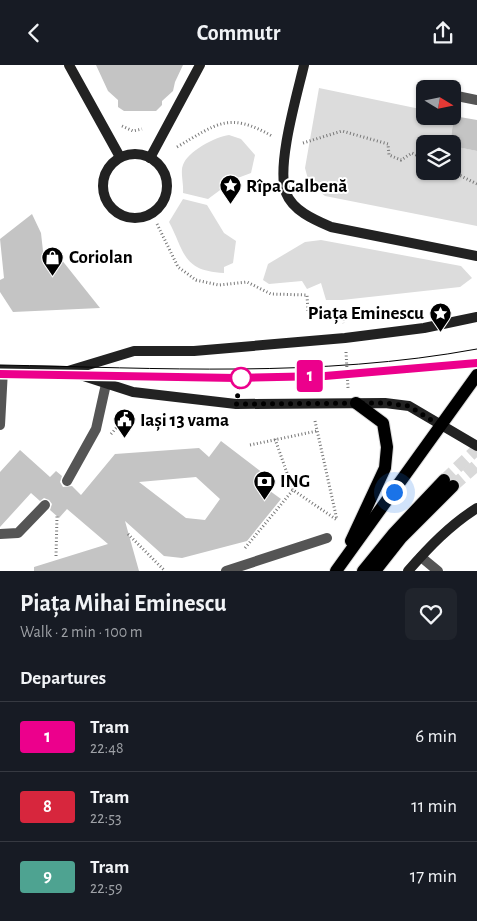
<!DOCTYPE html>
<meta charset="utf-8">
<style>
:root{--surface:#171b24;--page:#20242c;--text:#f1f3f6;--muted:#9ea1a6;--line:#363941}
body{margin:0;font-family:"Alegreya Sans",sans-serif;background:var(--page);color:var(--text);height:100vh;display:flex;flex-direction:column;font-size:19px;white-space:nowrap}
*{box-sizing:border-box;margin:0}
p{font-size:16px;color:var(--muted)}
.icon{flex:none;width:28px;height:28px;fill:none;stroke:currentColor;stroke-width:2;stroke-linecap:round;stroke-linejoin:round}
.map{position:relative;height:506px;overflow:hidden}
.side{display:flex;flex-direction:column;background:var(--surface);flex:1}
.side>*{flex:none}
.badge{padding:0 10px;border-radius:4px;font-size:18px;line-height:32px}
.needle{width:32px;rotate:100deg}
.buttons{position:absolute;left:416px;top:15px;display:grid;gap:10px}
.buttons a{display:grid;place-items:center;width:45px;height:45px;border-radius:8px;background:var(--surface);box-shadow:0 1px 4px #0004;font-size:25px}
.you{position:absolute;width:25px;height:25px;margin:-12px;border:4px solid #fff;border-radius:50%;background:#1a73e8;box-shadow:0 0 0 8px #1a73e833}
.map>.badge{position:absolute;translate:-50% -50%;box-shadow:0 0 0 2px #fff}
h2{padding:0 20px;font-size:19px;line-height:45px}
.round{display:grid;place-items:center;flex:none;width:52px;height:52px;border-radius:8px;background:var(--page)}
.head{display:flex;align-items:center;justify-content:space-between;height:85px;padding:0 20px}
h1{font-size:24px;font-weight:700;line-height:38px}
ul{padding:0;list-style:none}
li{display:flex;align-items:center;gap:15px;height:70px;padding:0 20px;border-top:1px solid var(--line)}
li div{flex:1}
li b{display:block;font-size:19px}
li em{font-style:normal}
li .badge{min-width:55px;font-weight:700;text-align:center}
header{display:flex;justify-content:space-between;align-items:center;height:65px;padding:0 20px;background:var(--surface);font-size:22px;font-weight:700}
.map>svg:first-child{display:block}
</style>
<header><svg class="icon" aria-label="back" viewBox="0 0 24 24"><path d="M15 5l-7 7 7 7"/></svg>Commutr<svg class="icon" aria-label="share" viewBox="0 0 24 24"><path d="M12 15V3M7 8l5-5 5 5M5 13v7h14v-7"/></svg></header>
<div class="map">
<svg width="477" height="506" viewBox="0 0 477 506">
<rect width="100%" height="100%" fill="#fff"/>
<g fill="#dcdcdc">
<polygon points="319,23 425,45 425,51 454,51 450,79 425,79 425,106 452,106 453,81 477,86 477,161 325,131 309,118 305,103"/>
<path d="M229,70L241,74L255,90L251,108L235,114L208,134L183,128C184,120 180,106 183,100C188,86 215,72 229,70Z"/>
<path d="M183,134L207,140L224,168L236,176L233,198L224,202V208C182,206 185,187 169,157Z"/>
<polygon points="321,175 461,201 472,213 460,222 342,235 326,235 321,218 307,224 302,216 269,219 263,215 268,199 305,177"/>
</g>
<g fill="#c4c4c4" fill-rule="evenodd">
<polygon points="96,0 183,0 175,17 173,26 162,36 162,40 156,46 124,46 118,42 118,35 108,26"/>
<polygon points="454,51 477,55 477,86 452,81 452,79 450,79"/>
<polygon points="32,149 41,168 44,195 57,189 100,243 13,247 0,227 0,215 4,213 0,174"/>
<path d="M221,376L276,418L270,426L281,434L247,476L182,493L164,491L125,456L139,506H34V502L108,479L67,444L59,453L50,445L52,439L49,435L44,433L40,436L31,428L0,462V407L20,385L50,412L56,406L62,411L60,417L63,422L72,421L81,430L115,389L199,383L209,392ZM196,412L220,434L205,455L186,453L139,417Z"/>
</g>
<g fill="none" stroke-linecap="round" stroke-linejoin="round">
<g stroke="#d9d9d9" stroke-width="12" stroke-dasharray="12 6" stroke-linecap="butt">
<polyline points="444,415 477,384"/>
<polyline points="453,421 477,400"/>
</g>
<defs>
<g id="primary">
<polyline points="351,476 385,403 387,382 383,358 356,338"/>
<polyline points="336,506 477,310"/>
<polyline points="363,506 394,468 444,415"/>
<polyline points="375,506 401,473 453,421"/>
</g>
</defs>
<use href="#primary" stroke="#dbdbdb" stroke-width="14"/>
<g stroke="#777" stroke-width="3" stroke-dasharray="1 2.5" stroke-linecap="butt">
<polyline points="122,61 133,66 142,64"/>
<polyline points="303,78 342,66 388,79 389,90 401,95 412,88 425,94"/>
<path d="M177,82C217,59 228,46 272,71"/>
<polyline points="451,106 477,119"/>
<polyline points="157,159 178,202 196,215 219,220 247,217 271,229 307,230 308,247"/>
<polyline points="342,244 344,258"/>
<polyline points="346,287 348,323"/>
<polyline points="315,356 337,455"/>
<polyline points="111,369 118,361"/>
<polyline points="275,374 293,425 337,455"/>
<polyline points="250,380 317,366"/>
<polyline points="128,469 165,506"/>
<polyline points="245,483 293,425"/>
<polyline points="56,491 57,451"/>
</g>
<g stroke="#555" stroke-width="10">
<polyline points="452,30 477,35"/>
<polyline points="0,360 3,305"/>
<polyline points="67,416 96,364 106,319"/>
<polyline points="0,469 18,468 45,440"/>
<polyline points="421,492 438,506"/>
</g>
<polyline stroke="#555" stroke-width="10" points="226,506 327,473"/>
<g stroke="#222" stroke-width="10">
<polyline points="69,0 120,92"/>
<path d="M304,0C297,30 276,101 286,128C293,146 315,155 331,162L477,191"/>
<circle cx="135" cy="121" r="32"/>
<polyline points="150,93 200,0"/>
<polyline points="0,305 68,306 134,286 194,286 345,273 424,263 477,252"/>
<polyline points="68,306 133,327 236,339 385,338 409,341 477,381"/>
<path d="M408,506C429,482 450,460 477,443"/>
</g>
<use href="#primary" stroke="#000" stroke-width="12"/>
<g stroke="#000" stroke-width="1">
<path d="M0,300C159,303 320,313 477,284"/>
<polyline points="0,309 237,313 325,311 477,298"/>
</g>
</g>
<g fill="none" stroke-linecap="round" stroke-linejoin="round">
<defs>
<polyline id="line" points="0,309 236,313 325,311 477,298"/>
</defs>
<use href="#line" stroke="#fff" stroke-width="11"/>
<use href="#line" stroke="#ec008c" stroke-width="8"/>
<polyline stroke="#000" stroke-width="5" stroke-dasharray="0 9" points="241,313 236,339 385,338 409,341 441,361 394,427"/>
</g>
<defs>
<symbol id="sight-pin" viewBox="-11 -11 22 30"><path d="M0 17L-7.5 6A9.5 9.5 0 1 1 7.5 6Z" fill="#000" stroke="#fff"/><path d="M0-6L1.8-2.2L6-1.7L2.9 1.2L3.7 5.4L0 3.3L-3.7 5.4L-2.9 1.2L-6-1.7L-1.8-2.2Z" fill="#fff"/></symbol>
<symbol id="shop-pin" viewBox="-11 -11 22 30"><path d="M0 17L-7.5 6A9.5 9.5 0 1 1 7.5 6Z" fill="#000" stroke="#fff"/><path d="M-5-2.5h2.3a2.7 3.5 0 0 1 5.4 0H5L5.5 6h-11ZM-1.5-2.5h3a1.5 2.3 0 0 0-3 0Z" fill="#fff"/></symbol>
<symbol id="civic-pin" viewBox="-11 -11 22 30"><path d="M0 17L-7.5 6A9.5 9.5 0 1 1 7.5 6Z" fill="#000" stroke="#fff"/><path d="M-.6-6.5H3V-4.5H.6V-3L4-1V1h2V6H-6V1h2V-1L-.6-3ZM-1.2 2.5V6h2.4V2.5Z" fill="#fff"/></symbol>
<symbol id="bank-pin" viewBox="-11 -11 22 30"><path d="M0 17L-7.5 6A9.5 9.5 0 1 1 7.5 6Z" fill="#000" stroke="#fff"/><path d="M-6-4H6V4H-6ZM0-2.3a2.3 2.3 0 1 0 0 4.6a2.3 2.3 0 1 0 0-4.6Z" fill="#fff"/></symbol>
</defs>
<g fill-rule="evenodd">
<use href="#sight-pin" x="218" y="108" width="25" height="34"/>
<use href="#shop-pin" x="40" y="180" width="25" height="34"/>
<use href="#sight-pin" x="428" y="236" width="25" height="34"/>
<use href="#civic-pin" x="112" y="342" width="25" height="34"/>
<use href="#bank-pin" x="252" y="404" width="25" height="34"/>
</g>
<circle fill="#fff" stroke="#ec008c" stroke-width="2.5" cx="241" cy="313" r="10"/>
<g text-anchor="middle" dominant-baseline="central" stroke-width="4" stroke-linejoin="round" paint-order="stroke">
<g font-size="19" font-weight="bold" fill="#000" stroke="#fff" text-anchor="start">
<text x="246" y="121">Rîpa Galbenă</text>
<text x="69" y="192">Coriolan</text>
<text x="424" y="248" text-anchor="end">Piața Eminescu</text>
<text x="140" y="355">Iași 13 vama</text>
<text x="280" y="416">ING</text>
</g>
</g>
</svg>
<div class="buttons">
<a><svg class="needle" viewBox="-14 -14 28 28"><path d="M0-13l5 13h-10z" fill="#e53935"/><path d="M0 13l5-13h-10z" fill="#9ea1a6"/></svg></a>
<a><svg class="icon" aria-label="layers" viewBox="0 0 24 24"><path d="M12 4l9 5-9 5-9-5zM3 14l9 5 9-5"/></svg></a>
</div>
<div class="you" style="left:394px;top:427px"></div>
<b class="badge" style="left:310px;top:311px;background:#ec008c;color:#fff">1</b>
</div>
<section class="side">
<div class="head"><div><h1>Piața Mihai Eminescu</h1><p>Walk · 2 min · 100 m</p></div><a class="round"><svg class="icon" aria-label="heart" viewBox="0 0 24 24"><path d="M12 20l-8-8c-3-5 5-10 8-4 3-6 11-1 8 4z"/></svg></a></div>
<h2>Departures</h2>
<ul>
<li><span class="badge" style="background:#ec008c;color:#fff">1</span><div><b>Tram</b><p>22:48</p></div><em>6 min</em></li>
<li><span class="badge" style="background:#d7263d;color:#fff">8</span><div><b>Tram</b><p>22:53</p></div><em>11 min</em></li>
<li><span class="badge" style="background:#4ea391;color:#fff">9</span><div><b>Tram</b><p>22:59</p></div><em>17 min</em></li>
</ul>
</section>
